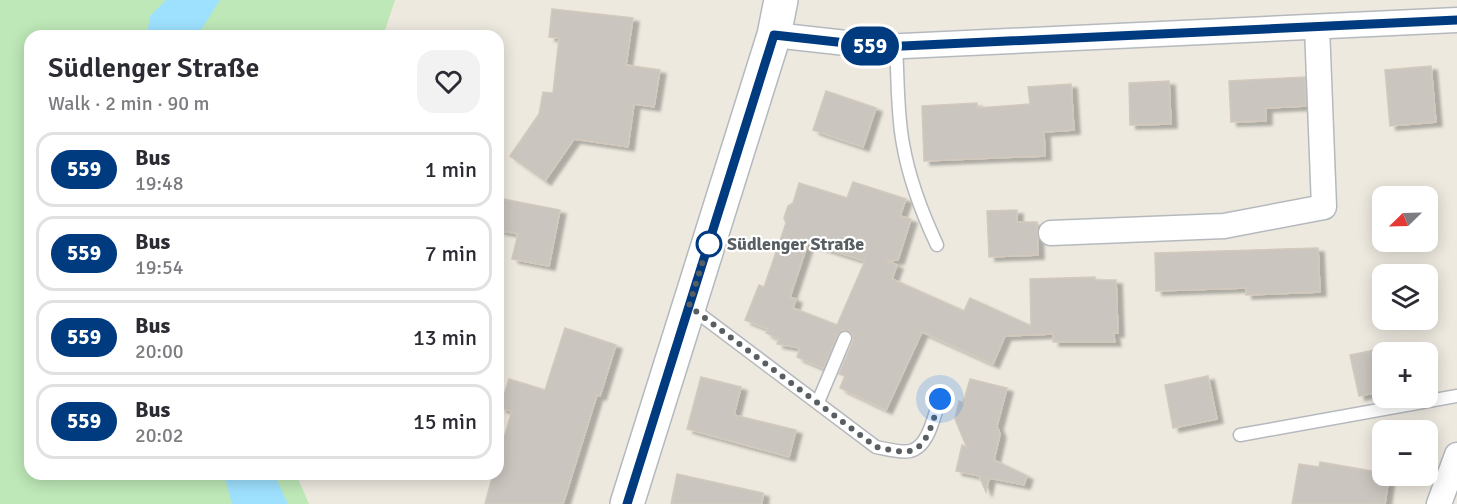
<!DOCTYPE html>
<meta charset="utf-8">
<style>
:root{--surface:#fff;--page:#f2f2f3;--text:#2b2b33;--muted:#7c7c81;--line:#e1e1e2}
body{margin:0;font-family:Signika,sans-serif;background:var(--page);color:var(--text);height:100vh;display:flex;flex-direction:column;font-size:22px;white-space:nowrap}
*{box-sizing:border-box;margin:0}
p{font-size:20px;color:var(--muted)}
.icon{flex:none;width:33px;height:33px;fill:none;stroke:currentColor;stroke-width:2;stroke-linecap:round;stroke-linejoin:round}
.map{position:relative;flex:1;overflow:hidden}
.drawer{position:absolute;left:24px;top:30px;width:480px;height:450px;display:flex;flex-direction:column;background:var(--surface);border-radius:18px;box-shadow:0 3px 15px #0003}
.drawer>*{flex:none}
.badge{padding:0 12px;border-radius:20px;font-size:21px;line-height:39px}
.needle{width:39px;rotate:247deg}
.tools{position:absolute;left:1372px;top:186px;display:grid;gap:12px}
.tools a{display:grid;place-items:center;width:66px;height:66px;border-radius:12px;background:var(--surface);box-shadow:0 3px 15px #0003;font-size:30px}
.you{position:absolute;width:30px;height:30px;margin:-15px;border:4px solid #fff;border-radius:50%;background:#1a73e8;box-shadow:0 0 0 9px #1a73e833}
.map>.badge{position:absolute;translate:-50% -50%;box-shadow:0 0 0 3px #fff}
.round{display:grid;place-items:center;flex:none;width:63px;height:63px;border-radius:18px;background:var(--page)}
.head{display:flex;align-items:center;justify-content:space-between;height:102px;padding:0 24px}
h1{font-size:28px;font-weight:600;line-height:45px}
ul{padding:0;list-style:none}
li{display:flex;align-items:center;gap:18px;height:75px;margin:0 12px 9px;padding:0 12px;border:3px solid var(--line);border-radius:18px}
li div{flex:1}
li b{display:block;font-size:22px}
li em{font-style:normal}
li .badge{min-width:66px;font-weight:700;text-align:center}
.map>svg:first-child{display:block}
</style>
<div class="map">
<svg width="1457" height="504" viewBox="0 0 1457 504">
<defs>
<filter id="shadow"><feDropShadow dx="6" dy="4" stdDeviation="1.5" flood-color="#0004"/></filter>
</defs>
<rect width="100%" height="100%" fill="#ede9df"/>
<polygon fill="#bee8b8" points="0,0 395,0 383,36 30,36 30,474 296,474 309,504 0,504"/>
<g fill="#9ee1ff">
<polygon points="166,0 220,0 197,36 147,36 150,16"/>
<polygon points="224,474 274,474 288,504 232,504"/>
</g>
<g fill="#cac5be" stroke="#d3c9bd" stroke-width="1.5" fill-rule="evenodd" filter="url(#shadow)">
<polygon points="552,9 633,18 626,65 660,70 654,107 634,104 628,147 574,139 545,181 510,156 539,114 543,92 553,93 559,38 549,37"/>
<polygon points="1431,66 1436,122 1390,126 1385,70"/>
<polygon points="1305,77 1306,106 1266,108 1266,121 1231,122 1229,81"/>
<polygon points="1169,81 1171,124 1130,125 1129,83"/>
<polygon points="1071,84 1074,130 1044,132 1045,156 924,161 922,106 977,103 977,108 1030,104 1028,87"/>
<polygon points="826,91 876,108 863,147 813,130"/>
<path d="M853,182L906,199L900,216L911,219L898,260L886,261L897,265L892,279L964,311L970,298L1031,326L1030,279L1095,277V280H1116L1118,333H1113L1115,342H1053V334L1005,336L993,364L922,332L886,410L840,388L845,376L839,374L853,341V336L849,331L843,330L838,334L823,368L797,357L800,348L777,344L779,339L766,333L768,329L745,320L759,285L764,287L786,223L784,218L788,206L793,203L799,183L847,198ZM808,243L865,261L837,325L793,308L796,299L790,297Z"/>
<polygon points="498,198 560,210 549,266 512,259 518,234 498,230"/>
<polygon points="1017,210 1017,222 1037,222 1038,255 989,257 987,211"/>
<polygon points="1318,248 1320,292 1246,295 1246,288 1156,291 1155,253"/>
<polygon points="565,328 616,345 600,396 597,395 563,504 485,504 493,474 498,474 498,458 512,411 500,408 509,379 545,390"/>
<polygon points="1404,344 1406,352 1383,352 1383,391 1359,396 1350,355"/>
<polygon points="1208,376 1217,419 1173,428 1165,385"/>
<polygon points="701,377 741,387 734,415 796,430 789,457 687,429"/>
<polygon points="970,379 1007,388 997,426 1000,434 994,460 1027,476 1024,485 989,478 986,492 979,476 956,471 962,445 967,448 955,419 959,401 963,403"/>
<polygon points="1320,462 1383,473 1383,476 1389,476 1385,504 1292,504 1299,464 1319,467"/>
<polygon points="677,474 763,493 762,504 671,504"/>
</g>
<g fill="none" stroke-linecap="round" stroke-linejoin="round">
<defs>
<g id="lane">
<path d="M896,46C898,78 897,113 903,144C909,179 922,213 937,245"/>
<path d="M690,307L876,447C886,449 900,453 910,451C929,447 934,415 940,399"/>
<polyline points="818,402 845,338"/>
<polyline points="1240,435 1457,396"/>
</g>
<g id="street">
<polyline points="774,35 882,47 1457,20"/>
<polyline points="1051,233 1224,226 1324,207 1317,27"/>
<polyline points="1439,504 1457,455"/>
</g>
<polyline id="secondary" points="627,504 774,35 781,0"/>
</defs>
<use href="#lane" stroke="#b5b9be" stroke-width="15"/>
<use href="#street" stroke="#b5b9be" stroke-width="27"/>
<use href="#secondary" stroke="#b3b9be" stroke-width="36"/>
<use href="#lane" stroke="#fff" stroke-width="12"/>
<use href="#street" stroke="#fff" stroke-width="24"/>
<use href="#secondary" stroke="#fff" stroke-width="33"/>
</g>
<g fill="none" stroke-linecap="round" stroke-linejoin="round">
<defs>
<polyline id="line" points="627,504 774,35 882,47 1457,20"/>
</defs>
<use href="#line" stroke="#fff" stroke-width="14"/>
<use href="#line" stroke="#003b80" stroke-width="9"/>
<path stroke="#585e62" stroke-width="6" stroke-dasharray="0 10.8" d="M709,244L710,238L689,306L876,447C886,449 900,453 910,451C929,447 934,415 940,399"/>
</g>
<circle fill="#fff" stroke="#003b80" stroke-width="3" cx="709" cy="244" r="12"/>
<g text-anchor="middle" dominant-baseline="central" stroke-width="4.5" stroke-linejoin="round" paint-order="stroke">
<g font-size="18" font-weight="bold" fill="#585e62" stroke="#fff" text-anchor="start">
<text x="727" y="244">Südlenger Straße</text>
</g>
</g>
</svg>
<div class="tools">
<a><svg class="needle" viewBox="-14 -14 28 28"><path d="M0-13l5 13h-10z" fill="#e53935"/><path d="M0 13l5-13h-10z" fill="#7c7c81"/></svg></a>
<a><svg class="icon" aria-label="layers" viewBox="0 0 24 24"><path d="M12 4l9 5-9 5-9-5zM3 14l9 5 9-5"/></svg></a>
<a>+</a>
<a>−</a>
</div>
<div class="you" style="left:940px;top:399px"></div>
<b class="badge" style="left:870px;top:46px;background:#003b80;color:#fff">559</b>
<section class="drawer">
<div class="head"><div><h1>Südlenger Straße</h1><p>Walk · 2 min · 90 m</p></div><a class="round"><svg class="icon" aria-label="heart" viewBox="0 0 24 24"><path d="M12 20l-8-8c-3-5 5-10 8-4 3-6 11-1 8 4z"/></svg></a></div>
<ul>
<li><span class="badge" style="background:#003b80;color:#fff">559</span><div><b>Bus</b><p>19:48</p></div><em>1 min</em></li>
<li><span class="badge" style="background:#003b80;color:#fff">559</span><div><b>Bus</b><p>19:54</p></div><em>7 min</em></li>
<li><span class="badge" style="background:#003b80;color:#fff">559</span><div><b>Bus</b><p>20:00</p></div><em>13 min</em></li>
<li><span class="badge" style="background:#003b80;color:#fff">559</span><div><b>Bus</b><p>20:02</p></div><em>15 min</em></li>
</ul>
</section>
</div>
